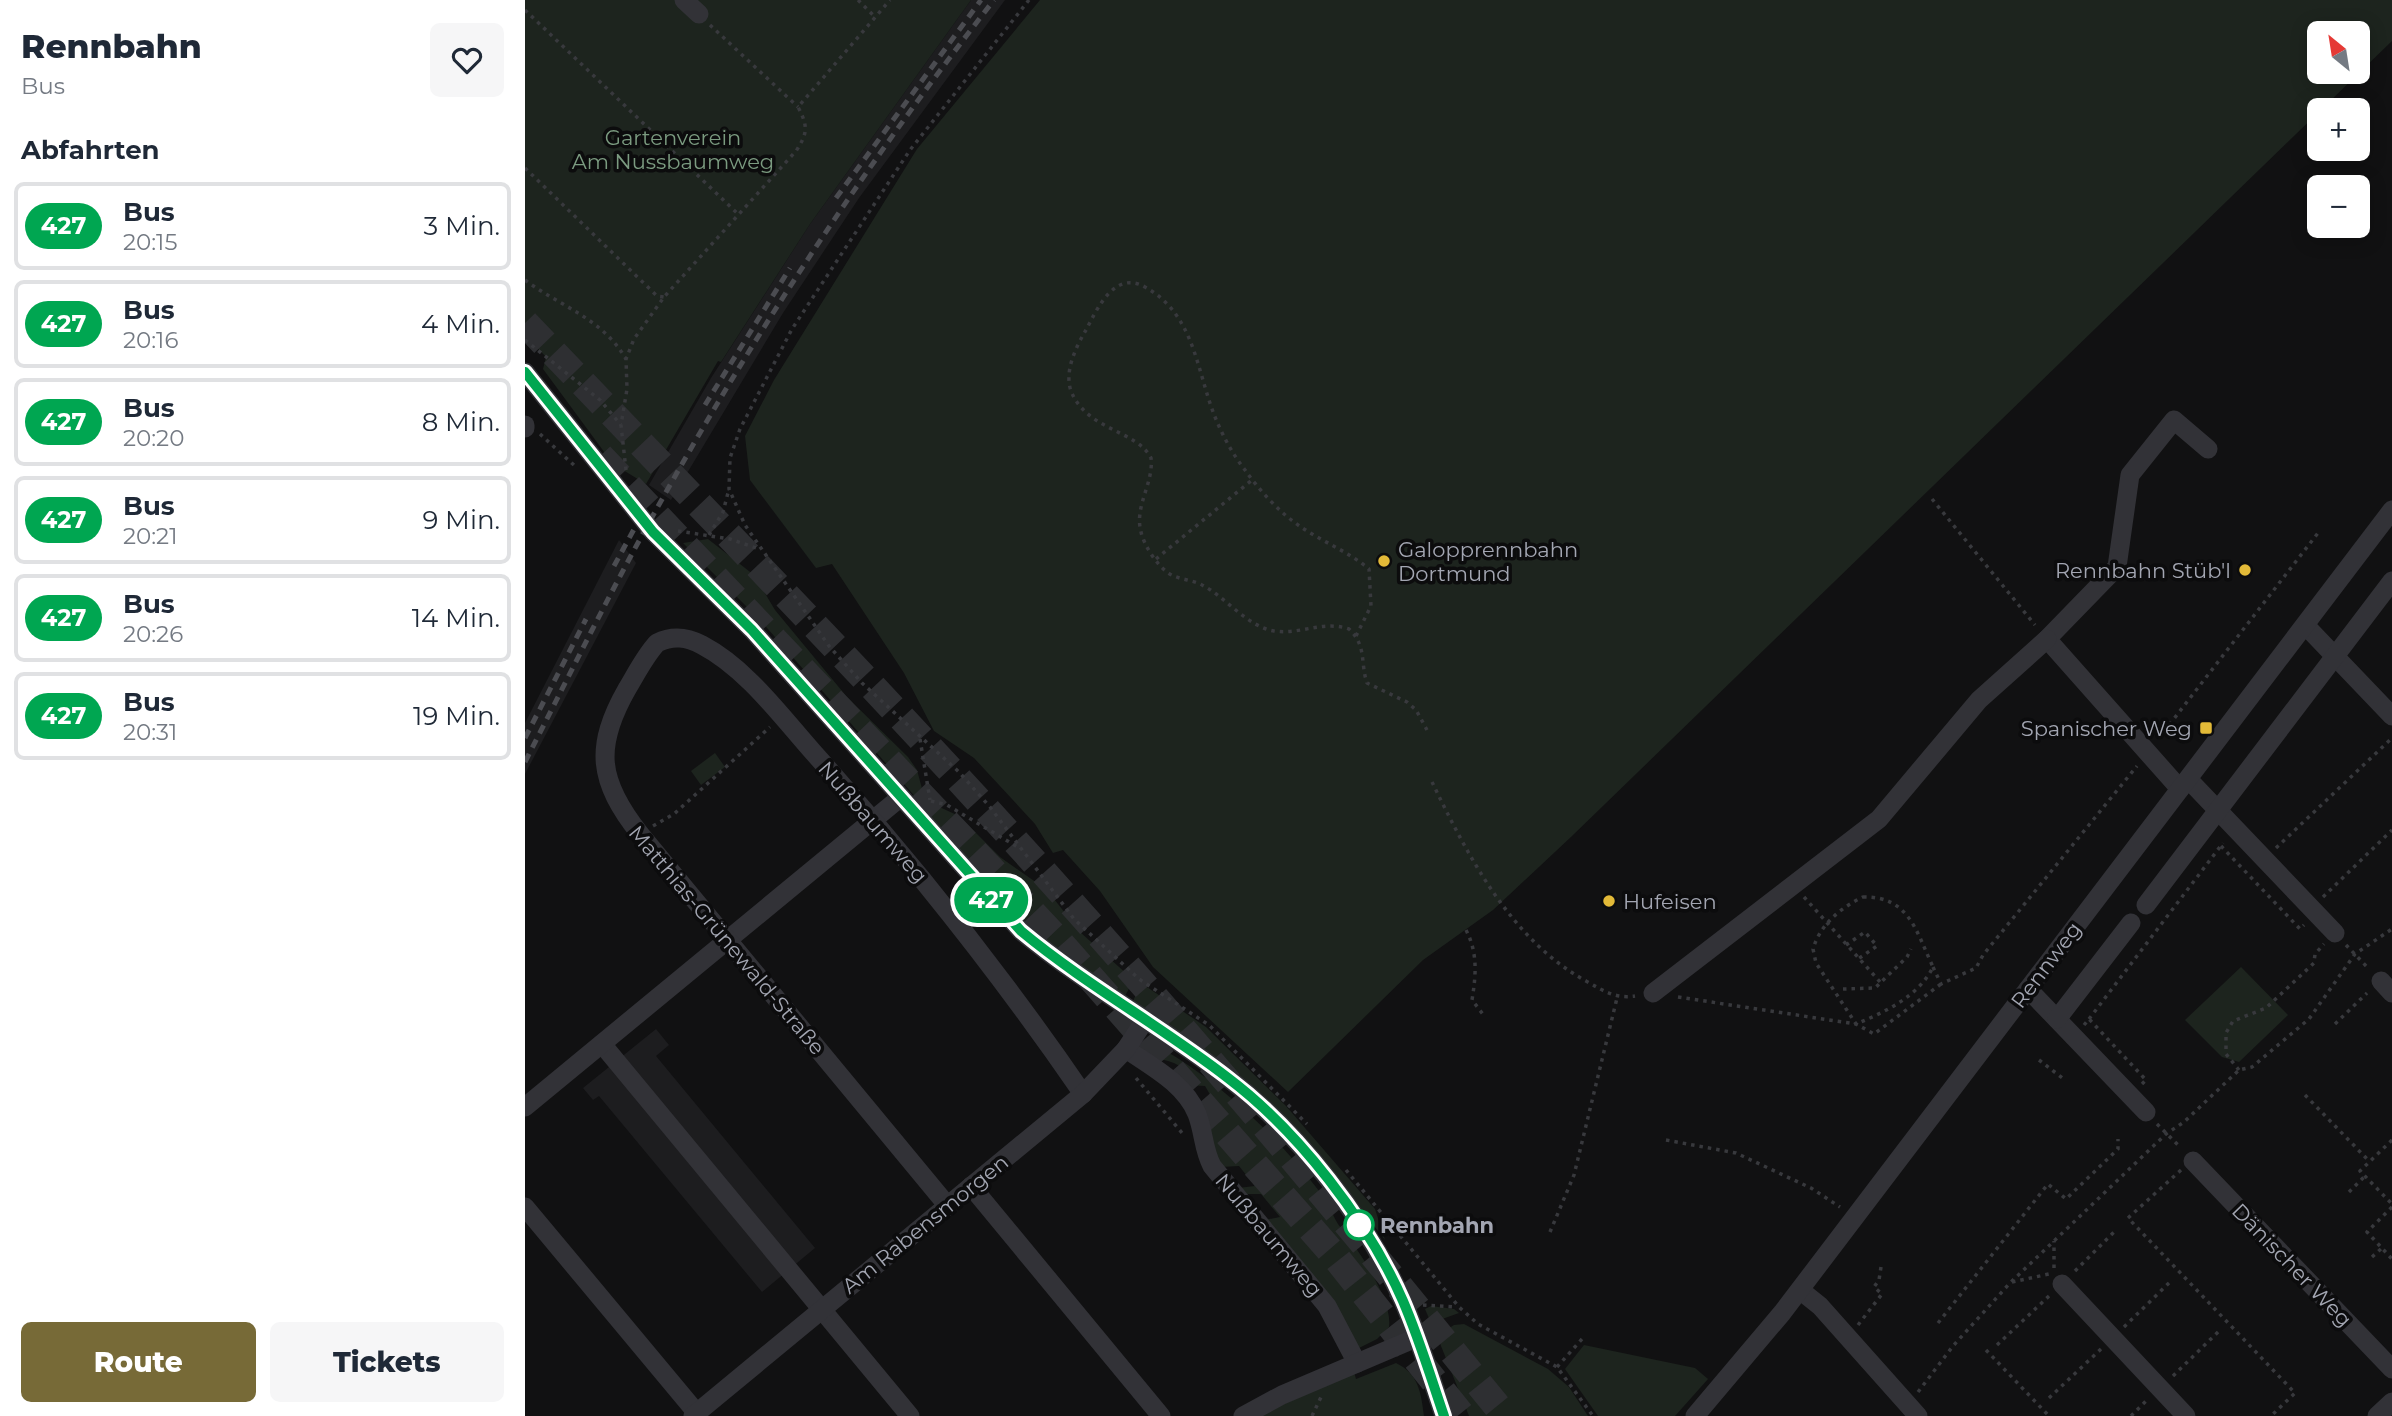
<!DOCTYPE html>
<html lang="de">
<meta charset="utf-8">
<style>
:root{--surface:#fff;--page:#f6f6f7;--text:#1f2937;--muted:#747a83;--line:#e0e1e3;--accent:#776a37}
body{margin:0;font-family:Montserrat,sans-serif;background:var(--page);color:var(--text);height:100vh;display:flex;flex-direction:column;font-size:26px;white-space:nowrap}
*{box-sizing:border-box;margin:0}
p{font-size:23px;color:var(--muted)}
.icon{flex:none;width:38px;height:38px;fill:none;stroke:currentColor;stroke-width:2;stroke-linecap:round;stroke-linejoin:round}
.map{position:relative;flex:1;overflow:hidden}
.side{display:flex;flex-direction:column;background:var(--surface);width:525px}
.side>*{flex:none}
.badge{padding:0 14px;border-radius:23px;font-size:24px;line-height:46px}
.needle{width:46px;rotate:330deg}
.fabs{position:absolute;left:1782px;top:21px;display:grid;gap:14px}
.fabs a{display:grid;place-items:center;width:63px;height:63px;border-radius:10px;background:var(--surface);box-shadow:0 4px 18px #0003;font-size:35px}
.map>.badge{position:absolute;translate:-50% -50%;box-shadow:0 0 0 4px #fff}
h2{padding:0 21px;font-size:26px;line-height:63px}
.round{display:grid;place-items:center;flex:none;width:74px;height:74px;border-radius:10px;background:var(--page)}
.overview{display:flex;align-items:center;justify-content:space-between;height:119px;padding:0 21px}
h1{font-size:33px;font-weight:800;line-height:52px}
.button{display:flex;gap:14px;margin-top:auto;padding:14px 21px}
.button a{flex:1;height:80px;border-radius:10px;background:var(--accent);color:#fff;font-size:28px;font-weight:800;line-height:80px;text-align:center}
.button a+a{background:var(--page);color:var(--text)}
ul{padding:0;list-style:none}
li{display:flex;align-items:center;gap:21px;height:88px;margin:0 14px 10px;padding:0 7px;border:4px solid var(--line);border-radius:10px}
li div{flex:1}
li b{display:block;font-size:26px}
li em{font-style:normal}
li .badge{min-width:77px;font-weight:700;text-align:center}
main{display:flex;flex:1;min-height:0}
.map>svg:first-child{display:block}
</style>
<main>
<section class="side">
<div class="overview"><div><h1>Rennbahn</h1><p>Bus</p></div><a class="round"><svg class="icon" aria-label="heart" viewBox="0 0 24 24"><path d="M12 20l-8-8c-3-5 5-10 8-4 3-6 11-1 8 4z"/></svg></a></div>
<h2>Abfahrten</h2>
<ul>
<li><span class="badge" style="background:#00a651;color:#fff">427</span><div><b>Bus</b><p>20:15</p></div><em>3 Min.</em></li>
<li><span class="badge" style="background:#00a651;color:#fff">427</span><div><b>Bus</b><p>20:16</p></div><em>4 Min.</em></li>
<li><span class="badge" style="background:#00a651;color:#fff">427</span><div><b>Bus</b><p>20:20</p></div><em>8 Min.</em></li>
<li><span class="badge" style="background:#00a651;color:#fff">427</span><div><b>Bus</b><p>20:21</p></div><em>9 Min.</em></li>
<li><span class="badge" style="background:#00a651;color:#fff">427</span><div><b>Bus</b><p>20:26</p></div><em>14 Min.</em></li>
<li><span class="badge" style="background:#00a651;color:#fff">427</span><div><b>Bus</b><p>20:31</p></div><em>19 Min.</em></li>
</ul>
<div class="button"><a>Route</a><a>Tickets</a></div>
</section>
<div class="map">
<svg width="1867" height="1416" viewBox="0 0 1867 1416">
<rect width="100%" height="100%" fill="#111112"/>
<g fill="#1d1d1f">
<polygon points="446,0 480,0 334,198 258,313 146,500 124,485 186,378 285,224"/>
<polygon points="94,540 111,563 0,774 0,723"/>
<polygon points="131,1029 144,1045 131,1056 290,1248 237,1292 74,1096 68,1100 58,1088"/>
</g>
<g fill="#1d241e" fill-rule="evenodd">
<polygon points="0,0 446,0 285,224 196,362 193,361 121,484 88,464 18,369 21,357 0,335"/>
<path d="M515,0H1867V41L1047,836L968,910L898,960L763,1092L628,967L575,891L538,850L528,853L510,824L449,758L409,731L379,673L307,564L291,568L225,480L220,436L249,380L392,149ZM1794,33H1832V72H1794Z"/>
<polygon points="183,539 229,575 250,610 322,697 383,757 392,770 399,796 393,800 236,621 158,543"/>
<polygon points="190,753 200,767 176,785 166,771"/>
<polygon points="408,804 434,816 475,857 522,890 555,932 603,975 606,985 600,996 537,953 505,927 400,811"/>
<polygon points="1716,967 1763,1015 1714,1062 1697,1057 1660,1020"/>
<polygon points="619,985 681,1027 761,1106 850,1209 860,1240 832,1204 608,1001 615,986"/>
<path d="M636,1048C698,1084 754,1138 798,1196C805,1206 808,1218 816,1228C833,1249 868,1300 864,1327L852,1339L834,1348L739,1220L755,1217L736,1194H717L713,1188L730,1186L714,1166L696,1167L680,1121L692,1119L687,1098L680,1086L657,1085L651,1077L663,1073C649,1058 634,1061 616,1054Z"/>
<polygon points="906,1306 929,1309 934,1313 906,1323 900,1309"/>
<polygon points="939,1324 1023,1369 1044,1387 1063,1416 944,1416 912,1336 929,1325"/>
<polygon points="1059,1345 1170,1368 1183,1379 1150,1416 1073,1416 1040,1369"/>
<path d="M871,1363C894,1374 896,1393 899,1416H733L829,1372L831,1379Z"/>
</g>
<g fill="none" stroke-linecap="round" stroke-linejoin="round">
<g stroke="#2e2f32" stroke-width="28" stroke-dasharray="28 14" stroke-linecap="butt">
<path d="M0,323C187,518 376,712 556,914C702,1077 842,1246 980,1416"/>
<polyline points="75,456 530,937 809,1255 937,1416"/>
</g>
<g stroke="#38393d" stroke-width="3.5" stroke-dasharray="3.5 5" stroke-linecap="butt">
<polyline points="333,0 350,17"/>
<polyline points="504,0 385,150 267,329 215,429 205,458 204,489 220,525 304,646 337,683 434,772 465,807 549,919 614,979 684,1025 782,1124"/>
<polyline points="0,10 213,214"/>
<polyline points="185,25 273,107"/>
<polyline points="0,168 132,296 139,297"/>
<path d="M0,280C36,307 77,318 101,359"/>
<polyline points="0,340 75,400 96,425"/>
<polyline points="15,434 51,467"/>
<path d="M101,470L96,425L102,389L101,359L109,339L139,297L271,151C283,133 283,126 273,107L365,0"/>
<polyline points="1407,499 1510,625"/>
<polyline points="153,531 205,539 234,549"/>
<polyline points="184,535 198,512 204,489"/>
<polyline points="631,559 727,480"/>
<path d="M831,636L846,606L844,569C824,552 798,542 776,527C756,514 734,490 720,470C706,452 695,431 687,409C671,364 667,313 620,287C590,270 573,307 561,330C551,347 539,371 546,391C562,431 612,430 626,458C629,483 609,506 616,532C619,545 631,564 642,572C652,580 666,579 677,585C701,597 721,626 749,631C775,635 798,620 824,629C842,646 835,662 842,683L882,702L891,710L902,730"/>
<polyline points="1634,738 1793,533"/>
<polyline points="395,739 405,800"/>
<path d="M907,782C943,856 986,940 1061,981C1079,991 1090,999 1110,996"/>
<polyline points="406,801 422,805 496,849"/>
<polyline points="128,826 149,814 245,727"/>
<polyline points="1696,846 1775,929 1779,925"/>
<polyline points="1751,848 1867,738"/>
<polyline points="1279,897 1356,983"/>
<path d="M1338,897C1384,896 1391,931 1408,967C1394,996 1360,1012 1331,1024L1291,963L1288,949C1295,925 1315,908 1338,897Z"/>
<polyline points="1798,897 1867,830"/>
<path d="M941,930C953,953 951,975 947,1000L960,1017"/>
<polyline points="1321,945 1340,932 1352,946 1333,959"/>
<polyline points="1821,945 1844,969"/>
<polyline points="1408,967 1416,984 1451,968 1458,955 1612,766"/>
<polyline points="1318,989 1350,988 1382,957 1386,949"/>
<polyline points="1153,997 1331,1024 1349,1034 1416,984"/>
<polyline points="1564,1019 1698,843"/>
<polyline points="1810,1024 1842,993"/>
<polyline points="1559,1025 1564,1019 1621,1080 1617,1084"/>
<polyline points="1514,1060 1540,1080"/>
<polyline points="1714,1070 1701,1054 1701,1033 1708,1021 1741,1008 1789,963 1790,954 1799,944"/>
<polyline points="611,1078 658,1134"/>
<polyline points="1780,1095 1845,1162"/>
<polyline points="1632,1124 1656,1148"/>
<polyline points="1141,1140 1211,1153 1286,1188 1315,1207"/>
<polyline points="1867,1140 1835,1171 1867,1204"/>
<polyline points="821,1170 934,1307 953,1324 1032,1367 1068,1416"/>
<polyline points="1656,1170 1603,1218 1770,1393 1746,1416"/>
<polyline points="1824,1192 1840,1176"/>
<polyline points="1867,1207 1842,1232 1867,1259"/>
<polyline points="1025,1232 1049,1175 1092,998"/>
<polyline points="1847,1257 1857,1248"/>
<polyline points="1529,1268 1529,1241"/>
<polyline points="1550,1271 1591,1230"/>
<polyline points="1487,1282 1524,1274"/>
<polyline points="898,1305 932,1307"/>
<polyline points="1413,1323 1523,1184 1541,1199 1593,1149 1593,1139"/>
<polyline points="1333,1325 1357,1294 1349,1287 1354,1280 1356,1267"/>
<polyline points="1599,1327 1647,1280"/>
<polyline points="1472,1345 1524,1296"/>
<polyline points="1461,1350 1524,1416"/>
<polyline points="1032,1367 1057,1339"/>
<polyline points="1648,1376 1694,1331"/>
<polyline points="1393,1392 1428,1346 1485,1283 1641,1134 1659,1122 1714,1070 1727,1067 1784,1019 1830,954 1867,929"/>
<polyline points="1524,1398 1576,1349"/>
<polyline points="787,1416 796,1397"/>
<polyline points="1606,1416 1622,1400"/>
</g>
<g stroke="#323237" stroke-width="19">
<polyline points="159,0 174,14"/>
<path d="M0,372L128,532L227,630L496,931C561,985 636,1026 703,1078C774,1133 841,1219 878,1301C894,1338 906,1378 919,1416"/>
<polyline points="0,425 0,428"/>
<polyline points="1780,625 1867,716"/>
<polyline points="1663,779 1810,933"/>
<polyline points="1655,789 1522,639 1592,567 1605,475 1649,420 1683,449"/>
<polyline points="1621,905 1867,581"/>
<polyline points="1856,981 1867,993"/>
<polyline points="1503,989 1621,1112"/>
<polyline points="1128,993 1354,819 1454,700 1522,639"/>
<polyline points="1532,1019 1606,923"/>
<polyline points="77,1044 385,1416"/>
<path d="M601,1049C627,1067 660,1084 672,1114C679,1132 678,1149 687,1166L802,1306L832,1363"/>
<polyline points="0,1107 376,797"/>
<polyline points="1668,1161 1867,1369"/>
<polyline points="446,1186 636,1416"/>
<path d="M422,1205L115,834C73,781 69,747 102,689C111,674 120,656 132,643C148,635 162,637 177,645C221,668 256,716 288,752C386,861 475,973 558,1094"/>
<polyline points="0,1207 171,1412"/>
<polyline points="1537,1284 1661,1416"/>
<polyline points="1275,1290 1295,1306 1393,1416"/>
<polyline points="168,1416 558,1094 601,1049 620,1020"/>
<polyline points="718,1416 757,1395 891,1338"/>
<polyline points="1170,1416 1257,1313 1867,510"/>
<polyline points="1852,1416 1867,1402"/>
</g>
<g stroke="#4b4c51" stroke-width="5" stroke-dasharray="9 7" stroke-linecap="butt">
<polyline points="311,198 456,0"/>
<polyline points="180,405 265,268"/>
<polyline points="89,566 114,520"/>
<polyline points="0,738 61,619"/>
<path d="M0,762C46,672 90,582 140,494C237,321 347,156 469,0"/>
</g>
</g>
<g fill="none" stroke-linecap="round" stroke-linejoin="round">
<defs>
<path id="line" d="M0,372L128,532L227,630L496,931C561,985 636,1026 703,1078C773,1131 843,1221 878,1301C894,1338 906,1378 919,1416"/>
</defs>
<use href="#line" stroke="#fff" stroke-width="16"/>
<use href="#line" stroke="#00a651" stroke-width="10"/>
</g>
<g fill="#e3ba38" stroke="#0c0c0d" stroke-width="2.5">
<circle cx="859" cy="561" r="7"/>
<circle cx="1720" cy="570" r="7"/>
<rect x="1674" y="721" width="14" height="14" rx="3.5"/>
<circle cx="1084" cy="901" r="7"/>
</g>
<circle fill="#fff" stroke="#00a651" stroke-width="3.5" cx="834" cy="1225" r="14"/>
<g text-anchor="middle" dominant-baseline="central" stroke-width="7" stroke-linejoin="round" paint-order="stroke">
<g font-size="21" fill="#7b9b80" stroke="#0c0c0d">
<text x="148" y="137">Gartenverein<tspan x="148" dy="24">Am Nussbaumweg</tspan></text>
</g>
<g font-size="21" fill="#a3a6b2" stroke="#0c0c0d" text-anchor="start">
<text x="873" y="549">Galopprennbahn<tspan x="873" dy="24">Dortmund</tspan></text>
<text x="1706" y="570" text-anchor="end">Rennbahn Stüb'l</text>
<text x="1667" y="728" text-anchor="end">Spanischer Weg</text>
<text x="1098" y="901">Hufeisen</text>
</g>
<g font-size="21" fill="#a3a6b2" stroke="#0c0c0d">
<text transform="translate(348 822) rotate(49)">Nußbaumweg</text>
<text transform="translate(202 940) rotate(50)">Matthias-Grünewald-Straße</text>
<text transform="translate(1521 965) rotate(-53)">Rennweg</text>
<text transform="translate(400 1224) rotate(-39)">Am Rabensmorgen</text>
<text transform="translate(744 1235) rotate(50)">Nußbaumweg</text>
<text transform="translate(1767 1265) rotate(46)">Dänischer Weg</text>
</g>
<g font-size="21" font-weight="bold" fill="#a3a6b2" stroke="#0c0c0d" text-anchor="start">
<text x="855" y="1225">Rennbahn</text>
</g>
</g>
</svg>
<div class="fabs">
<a><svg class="needle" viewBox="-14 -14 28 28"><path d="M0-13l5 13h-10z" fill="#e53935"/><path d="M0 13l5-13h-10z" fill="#747a83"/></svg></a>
<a>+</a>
<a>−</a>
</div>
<b class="badge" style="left:466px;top:900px;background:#00a651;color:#fff">427</b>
</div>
</main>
